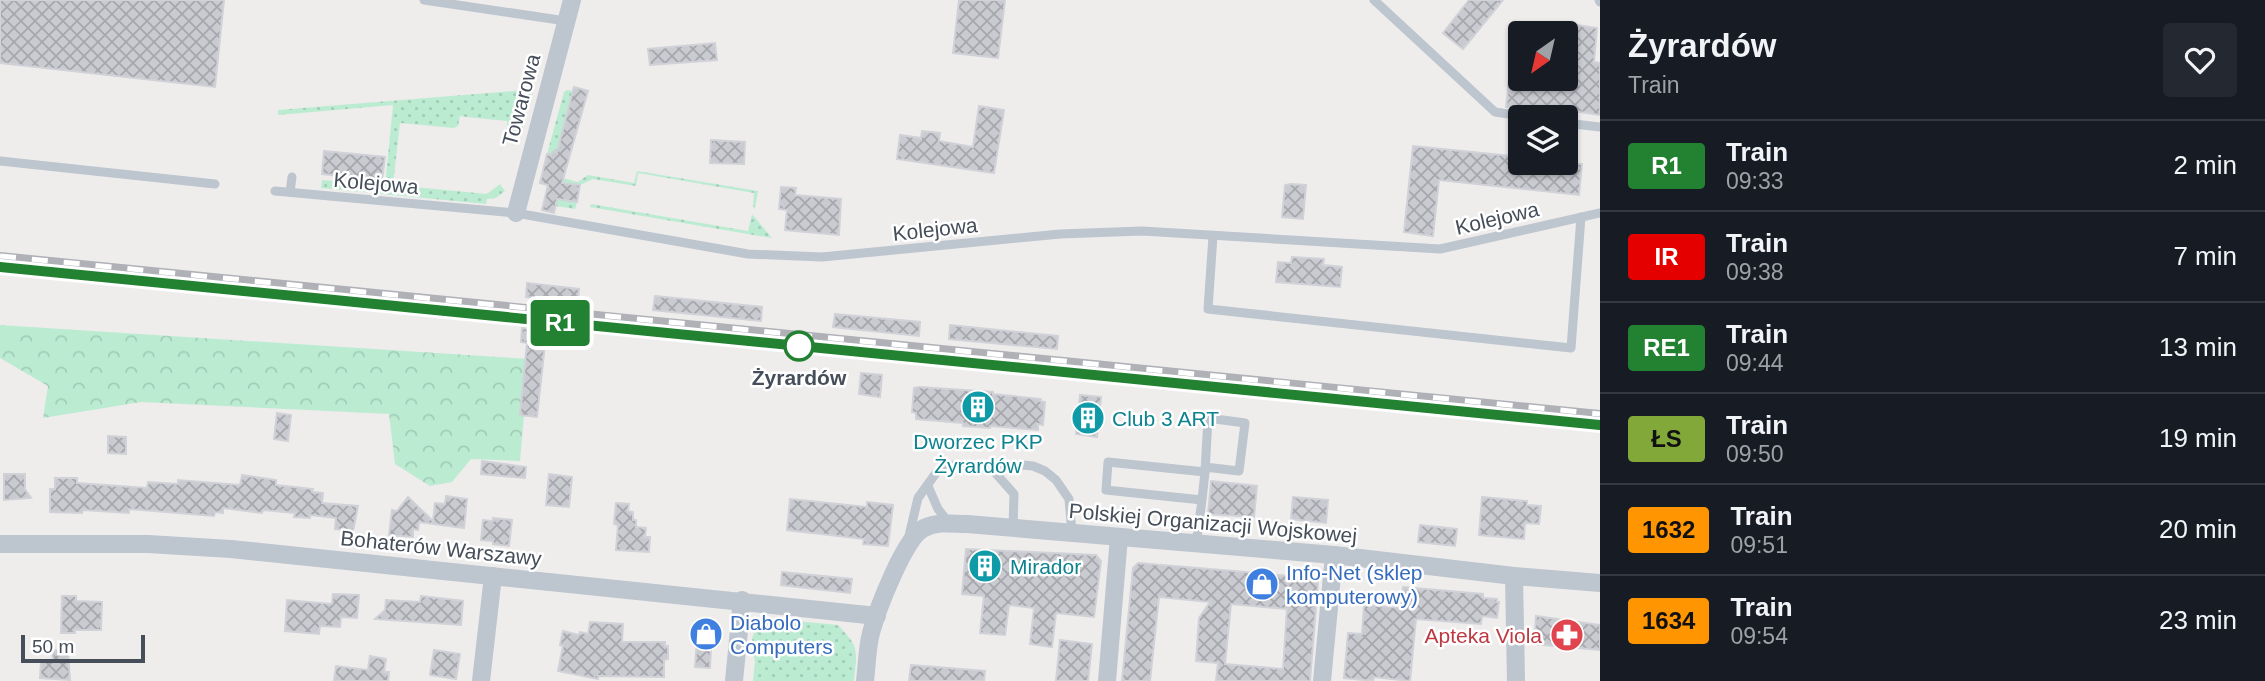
<!DOCTYPE html>
<meta charset="utf-8">
<style>
:root{--surface:#171b24;--page:#242831;--text:#f1f3f6;--muted:#9ea1a6;--line:#363941}
body{margin:0;font-family:Helvetica,sans-serif;background:var(--page);color:var(--text);height:100vh;display:flex;flex-direction:column;font-size:26px;white-space:nowrap}
*{box-sizing:border-box;margin:0}
p{font-size:23px;color:var(--muted)}
.icon{flex:none;width:38px;height:38px;fill:none;stroke:currentColor;stroke-width:2;stroke-linecap:round;stroke-linejoin:round}
.map{position:relative;flex:1;overflow:hidden}
.sheet{display:flex;flex-direction:column;background:var(--surface);width:665px}
.sheet>*{flex:none}
.badge{padding:0 14px;border-radius:5px;font-size:24px;line-height:46px}
.needle{width:46px;rotate:214deg}
.buttons{position:absolute;left:1508px;top:21px;display:grid;gap:14px}
.buttons a{display:grid;place-items:center;width:70px;height:70px;border-radius:7px;background:var(--surface);box-shadow:0 2px 5px #0004;font-size:35px}
.scale{position:absolute;left:21px;bottom:18px;width:124px;box-sizing:border-box;padding-left:7px;border:4px solid #454e59;border-top:0;font-size:19px;line-height:24px;white-space:nowrap;color:#454e59;-webkit-text-stroke:5px #fff;paint-order:stroke}
.map>.badge{position:absolute;translate:-50% -50%;box-shadow:0 0 0 4px #fff}
.round{display:grid;place-items:center;flex:none;width:74px;height:74px;border-radius:7px;background:var(--page)}
.overview{display:flex;align-items:center;justify-content:space-between;height:119px;padding:0 28px}
h1{font-size:33px;font-weight:700;line-height:52px}
ul{padding:0;list-style:none}
li{display:flex;align-items:center;gap:21px;height:91px;padding:0 28px;border-top:2px solid var(--line)}
li div{flex:1}
li b{display:block;font-size:26px}
li em{font-style:normal}
li .badge{min-width:77px;font-weight:700;text-align:center}
main{display:flex;flex:1;min-height:0}
.map>svg:first-child{display:block}
</style>
<main>
<div class="map">
<svg width="1600" height="681" viewBox="0 0 1600 681">
<defs>
<pattern id="grass-dots" width="8" height="8" patternUnits="userSpaceOnUse" patternTransform="scale(1.75)"><rect width="8" height="8" fill="#bbecd2"/><path d="M2 2h.1M6 6h.1" fill="none" stroke="#a2ccb7" stroke-width="1.8" stroke-linecap="round"/></pattern>
<pattern id="forest-crowns" width="20" height="18" patternUnits="userSpaceOnUse" patternTransform="scale(1.75)"><rect width="20" height="18" fill="#bbecd2"/><path d="M2 6a3 3 0 1 1 6 0M12 15a3 3 0 1 1 6 0" fill="none" stroke="#a2ccb7"/></pattern>
<pattern id="building-cross-hatch" width="8" height="8" patternUnits="userSpaceOnUse" patternTransform="scale(1.75)"><rect width="8" height="8" fill="#c9cbd1"/><path d="M0 0l8 8M0 8l8-8" fill="none" stroke="#a5a7ad"/></pattern>
</defs>
<rect width="100%" height="100%" fill="#efecec"/>
<g fill="url(#grass-dots)">
<polygon points="525,90 532,92 521,134 508,132 507,121 466,117 460,116 458,126 454,128 400,123 393,185 487,194 500,184 505,191 496,198 487,199 486,204 321,188 322,180 385,186 393,105 278,115 278,110"/>
<polygon points="567,90 573,91 557,152 553,151 551,155 547,154 564,92"/>
<polygon points="637,171 758,191 755,209 753,206 754,193 638,173 636,186 593,179 580,185 565,183 562,199 577,202 575,209 555,206 563,178 578,182 588,175 634,183"/>
<polygon points="591,204 748,231 752,214 772,238 590,207"/>
<path d="M764,618L838,625C860,648 857,650 854,681H753L755,661L751,644L756,623Z"/>
</g>
<polygon fill="url(#forest-crowns)" points="0,325 529,359 520,461 471,459 452,482 430,486 395,464 389,414 141,402 43,418 48,386 0,358"/>
<g fill="url(#building-cross-hatch)" stroke="#d0d2d8" stroke-width="2" fill-rule="evenodd">
<polygon points="0,0 224,0 215,87 0,63"/>
<polygon points="959,0 1005,0 998,58 953,53"/>
<polygon points="1469,0 1503,0 1463,49 1443,33"/>
<polygon points="1577,25 1597,28 1594,62 1600,63 1600,115 1545,107 1545,110 1506,107 1509,79 1566,79 1566,36 1575,38"/>
<polygon points="715,43 717,60 650,65 648,49"/>
<polygon points="574,87 588,91 562,183 580,185 577,202 557,199 554,213 542,210 548,185 540,183 547,154 551,155 553,151 557,152"/>
<polygon points="979,106 1004,110 994,173 897,159 900,135 921,138 922,131 940,133 939,141 973,147"/>
<polygon points="711,140 745,142 744,164 710,163"/>
<polygon points="1413,146 1521,157 1521,163 1582,164 1579,195 1439,180 1433,236 1404,232"/>
<polygon points="324,151 385,157 382,180 322,174"/>
<polygon points="1291,184 1306,185 1303,219 1282,217 1285,185"/>
<polygon points="781,187 796,188 795,195 841,199 839,235 785,230 787,210 779,209"/>
<polygon points="1292,257 1324,259 1323,265 1342,267 1340,287 1276,282 1278,262 1291,263"/>
<polygon points="527,283 579,289 578,302 526,297"/>
<polygon points="655,296 762,307 761,321 653,310"/>
<polygon points="835,314 920,322 919,336 833,327"/>
<polygon points="950,325 1058,336 1057,349 949,339"/>
<polygon points="522,328 574,333 573,347 545,344 537,417 520,415 527,343 521,342"/>
<polygon points="861,373 882,375 880,397 859,394"/>
<polygon points="919,387 993,392 993,394 1041,399 1040,401 1045,402 1043,425 1038,424 1038,430 990,426 990,428 977,427 963,426 963,423 916,419 916,413 912,412 914,388"/>
<polygon points="1080,395 1101,397 1097,437 1076,434"/>
<polygon points="277,413 291,415 288,441 274,439"/>
<polygon points="108,436 126,437 126,454 108,453"/>
<polygon points="482,461 526,467 525,478 481,474"/>
<polygon points="4,474 25,474 25,489 31,498 4,500"/>
<polygon points="549,474 572,477 569,507 546,505"/>
<polygon points="242,475 276,480 276,485 313,489 312,492 323,493 322,503 358,506 353,531 335,529 336,518 310,515 310,518 294,517 295,513 263,510 262,513 223,508 223,513 215,512 214,516 129,509 129,513 83,510 82,513 50,512 50,489 55,489 55,478 77,478 77,483 147,488 148,482 178,484 178,480 240,485"/>
<polygon points="1211,481 1257,486 1254,517 1208,514"/>
<polygon points="446,496 467,499 464,528 419,522 418,530 413,529 413,537 389,535 392,510 397,511 408,497 433,521 435,503 445,504"/>
<polygon points="1293,497 1328,500 1326,523 1291,519"/>
<polygon points="1482,497 1527,501 1527,505 1541,506 1539,524 1525,523 1524,539 1479,535"/>
<polygon points="790,499 867,507 867,502 893,505 888,546 863,544 864,539 787,530"/>
<polygon points="616,503 629,504 628,511 633,512 633,520 636,520 636,527 646,528 645,537 650,537 649,552 616,550 618,525 614,524"/>
<polygon points="493,518 512,520 509,546 493,544 493,541 481,540 483,520 493,521"/>
<polygon points="1420,525 1457,529 1455,546 1418,542"/>
<polygon points="966,549 1096,555 1101,561 1094,617 1056,613 1052,647 1030,644 1034,608 1009,605 1005,635 980,633 984,596 962,594"/>
<path d="M1138,563L1315,578L1318,583L1310,681H1216L1218,663L1196,661L1199,618L1210,602L1159,597L1150,681H1122L1133,568ZM1231,604L1287,609L1283,669L1225,664Z"/>
<polygon points="782,572 852,579 850,593 781,585"/>
<polygon points="1403,587 1483,594 1483,598 1497,599 1497,602 1499,602 1497,618 1482,616 1481,624 1416,619 1410,681 1374,677 1373,681 1344,678 1348,633 1362,634 1364,605 1401,608"/>
<polygon points="333,594 359,595 357,618 341,617 340,627 320,626 319,634 285,631 287,600 332,604"/>
<polygon points="62,596 76,596 76,601 102,602 101,630 75,630 75,633 61,633"/>
<polygon points="421,596 463,601 461,625 375,619 385,610 386,600 420,602"/>
<polygon points="1536,616 1600,625 1600,650 1534,644"/>
<polygon points="590,622 623,624 622,642 665,642 665,646 668,646 668,659 664,660 664,677 598,676 598,679 558,671 563,646 560,645 563,631 579,635 580,632 588,634"/>
<polygon points="698,627 712,628 710,668 695,667"/>
<polygon points="1060,640 1092,644 1088,681 1056,681"/>
<polygon points="52,650 68,650 70,680 40,678 41,661 53,661"/>
<polygon points="434,650 460,654 456,679 430,675"/>
<polygon points="370,656 386,659 384,672 389,672 388,681 334,681 336,666 368,670"/>
<polygon points="911,665 985,671 984,681 909,681"/>
</g>
<g fill="none" stroke-linecap="round" stroke-linejoin="round">
<g stroke="#bdc5ce" stroke-width="9">
<polyline points="424,0 566,21"/>
<polyline points="1374,0 1495,112 1528,117"/>
<polyline points="1599,0 1600,2"/>
<polyline points="1566,123 1600,127"/>
<polyline points="0,161 215,184"/>
<polyline points="275,191 516,213 748,254 822,257 1060,234 1142,231 1440,249 1600,213"/>
<polyline points="290,192 292,177"/>
<polyline points="1213,236 1208,309 1571,348 1581,217"/>
<polyline points="991,468 1014,494 1013,528"/>
<polyline points="1205,472 1208,418 1245,423 1239,471 1205,467"/>
<polyline points="928,486 938,509 949,523"/>
<polyline points="908,540 918,498 936,473 945,467 954,465 991,468 1022,465 1033,466 1045,471 1056,480 1069,499 1072,533"/>
<polyline points="1196,544 1202,500 1106,490 1108,462 1205,472 1202,500"/>
</g>
<g stroke="#bdc5ce" stroke-width="18">
<polyline points="516,213 572,0"/>
<polyline points="0,544 148,544 231,549 877,616"/>
<polyline points="1514,576 1516,681"/>
<polyline points="481,681 493,576"/>
<polyline points="734,681 742,600"/>
<path d="M865,681C867,665 867,648 871,633C877,610 905,537 924,528C938,521 953,524 967,524L1334,555L1514,576L1600,583"/>
<polyline points="1107,681 1119,537"/>
<polyline points="1322,681 1334,555"/>
</g>
<defs>
<g id="rail">
<polyline points="0,256 1600,414"/>
<polyline points="0,267 1600,425"/>
</g>
</defs>
<use href="#rail" stroke="#afb1b7" stroke-width="8"/>
<use href="#rail" stroke="#fff" stroke-width="5" stroke-dasharray="16" stroke-linecap="butt"/>
</g>
<g fill="none" stroke-linecap="round" stroke-linejoin="round">
<defs>
<polyline id="line" points="0,267 1600,425"/>
</defs>
<use href="#line" stroke="#fff" stroke-width="16"/>
<use href="#line" stroke="#238132" stroke-width="10"/>
</g>
<defs>
<symbol id="building-disc" viewBox="-11 -11 22 22"><circle r="9.5" fill="#0f9aa8" stroke="#fff"/><path d="M-4-6H4V6H1V3H-1V6H-4ZM-2.5-4.3h1.7v1.8h-1.7ZM.8-4.3h1.7v1.8H.8ZM-2.5-1h1.7V.8h-1.7ZM.8-1h1.7V.8H.8Z" fill="#fff"/></symbol>
<symbol id="shop-disc" viewBox="-11 -11 22 22"><circle r="9.5" fill="#3f7fe0" stroke="#fff"/><path d="M-5-2.5h2.3a2.7 3.5 0 0 1 5.4 0H5L5.5 6h-11ZM-1.5-2.5h3a1.5 2.3 0 0 0-3 0Z" fill="#fff"/></symbol>
<symbol id="pharmacy-disc" viewBox="-11 -11 22 22"><circle r="9.5" fill="#e0444e" stroke="#fff"/><path d="M-2-6h4v4h4v4h-4v4h-4v-4h-4v-4h4Z" fill="#fff"/></symbol>
</defs>
<g fill-rule="evenodd">
<use href="#building-disc" x="959" y="388" width="38" height="38"/>
<use href="#building-disc" x="1069" y="399" width="38" height="38"/>
<use href="#building-disc" x="966" y="547" width="38" height="38"/>
<use href="#shop-disc" x="1243" y="565" width="38" height="38"/>
<use href="#shop-disc" x="687" y="615" width="38" height="38"/>
<use href="#pharmacy-disc" x="1548" y="616" width="38" height="38"/>
</g>
<circle fill="#fff" stroke="#238132" stroke-width="3.5" cx="799" cy="346" r="14"/>
<g text-anchor="middle" dominant-baseline="central" stroke-width="5" stroke-linejoin="round" paint-order="stroke">
<g font-size="21" fill="#454e59" stroke="#fff">
<text transform="translate(521 100) rotate(-75)">Towarowa</text>
<text transform="translate(376 183) rotate(5)">Kolejowa</text>
<text transform="translate(1497 218) rotate(-13)">Kolejowa</text>
<text transform="translate(935 229) rotate(-6)">Kolejowa</text>
<text transform="translate(1213 523) rotate(5)">Polskiej Organizacji Wojskowej</text>
<text transform="translate(441 548) rotate(6)">Bohaterów Warszawy</text>
</g>
<g font-size="21" font-weight="bold" fill="#454e59" stroke="#fff">
<text x="799" y="377">Żyrardów</text>
</g>
<g font-size="21" fill="#0d838f" stroke="#fff" text-anchor="start">
<text x="1112" y="418">Club 3 ART</text>
<text x="978" y="441" text-anchor="middle">Dworzec PKP<tspan x="978" dy="24">Żyrardów</tspan></text>
<text x="1010" y="566">Mirador</text>
</g>
<g font-size="21" fill="#366cbe" stroke="#fff" text-anchor="start">
<text x="1286" y="572">Info-Net (sklep<tspan x="1286" dy="24">komputerowy)</tspan></text>
<text x="730" y="622">Diabolo<tspan x="730" dy="24">Computers</tspan></text>
</g>
<g font-size="21" fill="#be3a42" stroke="#fff" text-anchor="end">
<text x="1542" y="635">Apteka Viola</text>
</g>
</g>
</svg>
<div class="buttons">
<a><svg class="needle" viewBox="-14 -14 28 28"><path d="M0-13l5 13h-10z" fill="#e53935"/><path d="M0 13l5-13h-10z" fill="#9ea1a6"/></svg></a>
<a><svg class="icon" aria-label="layers" viewBox="0 0 24 24"><path d="M12 4l9 5-9 5-9-5zM3 14l9 5 9-5"/></svg></a>
</div>
<div class="scale">50 m</div>
<b class="badge" style="left:560px;top:323px;background:#238132;color:#fff">R1</b>
</div>
<section class="sheet">
<div class="overview"><div><h1>Żyrardów</h1><p>Train</p></div><a class="round"><svg class="icon" aria-label="heart" viewBox="0 0 24 24"><path d="M12 20l-8-8c-3-5 5-10 8-4 3-6 11-1 8 4z"/></svg></a></div>
<ul>
<li><span class="badge" style="background:#238132;color:#fff">R1</span><div><b>Train</b><p>09:33</p></div><em>2 min</em></li>
<li><span class="badge" style="background:#e50000;color:#fff">IR</span><div><b>Train</b><p>09:38</p></div><em>7 min</em></li>
<li><span class="badge" style="background:#238132;color:#fff">RE1</span><div><b>Train</b><p>09:44</p></div><em>13 min</em></li>
<li><span class="badge" style="background:#81a838;color:#111">ŁS</span><div><b>Train</b><p>09:50</p></div><em>19 min</em></li>
<li><span class="badge" style="background:#ff9500;color:#111">1632</span><div><b>Train</b><p>09:51</p></div><em>20 min</em></li>
<li><span class="badge" style="background:#ff9500;color:#111">1634</span><div><b>Train</b><p>09:54</p></div><em>23 min</em></li>
</ul>
</section>
</main>
